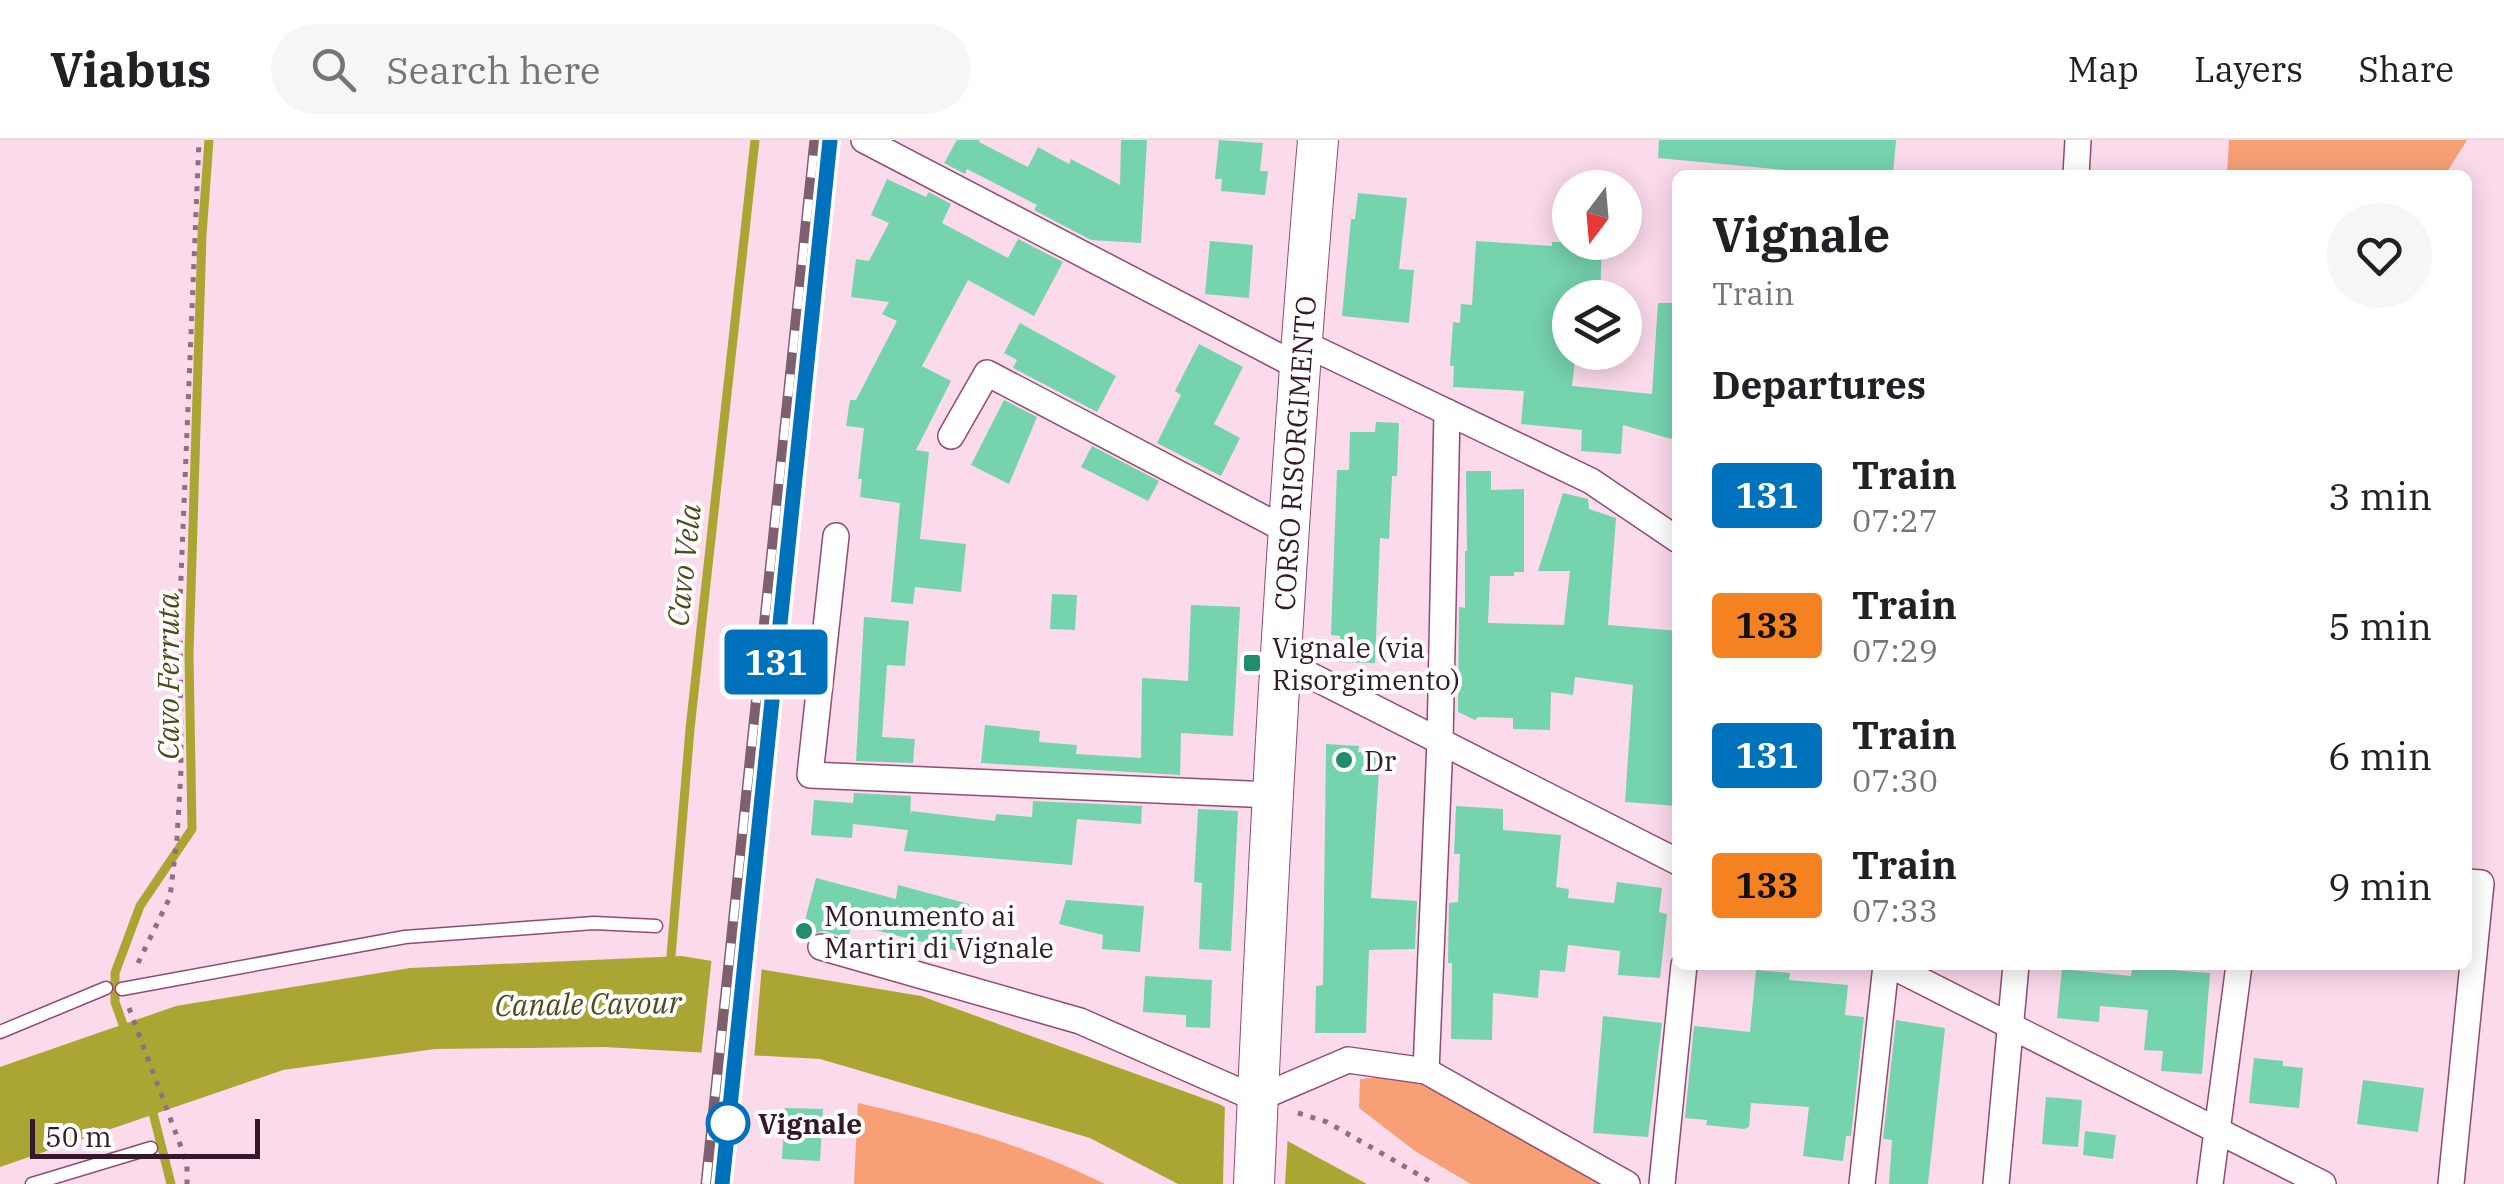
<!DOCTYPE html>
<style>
:root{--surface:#fff;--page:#f6f6f6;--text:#202124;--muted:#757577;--line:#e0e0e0}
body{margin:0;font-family:"IBM Plex Serif",serif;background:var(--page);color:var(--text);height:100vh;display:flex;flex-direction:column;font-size:38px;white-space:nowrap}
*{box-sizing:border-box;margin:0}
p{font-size:32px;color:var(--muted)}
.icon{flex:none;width:55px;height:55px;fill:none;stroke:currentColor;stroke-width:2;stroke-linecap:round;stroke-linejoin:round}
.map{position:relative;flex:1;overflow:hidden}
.drawer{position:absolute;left:1672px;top:30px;width:800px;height:800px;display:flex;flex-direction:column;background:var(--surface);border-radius:15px;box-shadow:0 5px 25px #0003}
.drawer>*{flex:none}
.badge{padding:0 20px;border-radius:8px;font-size:35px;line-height:65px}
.needle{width:65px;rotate:196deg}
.controls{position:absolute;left:1552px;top:30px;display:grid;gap:20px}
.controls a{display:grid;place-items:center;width:90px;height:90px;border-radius:50%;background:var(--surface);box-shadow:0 5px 25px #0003;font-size:50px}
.scale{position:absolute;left:30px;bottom:25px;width:230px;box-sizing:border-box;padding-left:10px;border:5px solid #351829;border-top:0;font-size:28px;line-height:35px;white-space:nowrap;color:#351829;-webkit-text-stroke:8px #fff;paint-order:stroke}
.map>.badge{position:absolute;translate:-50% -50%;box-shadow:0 0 0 5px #fff}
h2{padding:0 40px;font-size:38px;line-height:90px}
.round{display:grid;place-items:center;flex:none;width:105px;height:105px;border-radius:52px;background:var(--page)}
.head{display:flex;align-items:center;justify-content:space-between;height:170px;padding:0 40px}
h1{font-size:48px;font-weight:700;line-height:75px}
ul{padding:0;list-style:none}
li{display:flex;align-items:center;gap:30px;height:130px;padding:0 40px}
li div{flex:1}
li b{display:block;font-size:38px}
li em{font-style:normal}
li .badge{min-width:110px;font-weight:700;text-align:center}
header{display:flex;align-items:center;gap:60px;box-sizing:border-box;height:140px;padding:0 50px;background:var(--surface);border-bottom:2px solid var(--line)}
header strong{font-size:48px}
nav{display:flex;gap:55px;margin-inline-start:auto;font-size:35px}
.search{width:700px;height:90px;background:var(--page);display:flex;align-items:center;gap:25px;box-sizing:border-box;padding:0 35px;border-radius:55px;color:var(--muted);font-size:38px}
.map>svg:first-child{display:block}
</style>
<header>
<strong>Viabus</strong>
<div class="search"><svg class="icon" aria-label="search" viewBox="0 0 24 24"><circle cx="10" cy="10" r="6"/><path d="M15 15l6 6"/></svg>Search here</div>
<nav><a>Map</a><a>Layers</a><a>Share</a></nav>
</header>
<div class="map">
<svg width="2504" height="1044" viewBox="0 0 2504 1044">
<rect width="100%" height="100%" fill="#fbdaeb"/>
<g fill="#f7a076">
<polygon points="2229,0 2467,0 2445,35 2227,35"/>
<polygon points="1393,936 1422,942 1602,1044 1471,1044 1415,1011 1359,968 1360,939"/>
<path d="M858,963C945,983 1024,1004 1105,1044H854Z"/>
</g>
<polygon fill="#aba533" points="682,816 921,856 1219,964 1367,1044 1178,1044 1090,998 820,919 604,907 435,909 283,930 0,1027 0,927 176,866 410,828"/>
<g fill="#fbdaeb">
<polygon points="712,816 762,825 754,920 701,917"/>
<polygon points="1225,962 1288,994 1285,1044 1223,1044"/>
</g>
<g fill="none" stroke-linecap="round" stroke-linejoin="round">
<g stroke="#aba533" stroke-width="9">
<polyline points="670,828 690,589 755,0"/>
<polyline points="126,893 115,862 115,833 140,766 192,689 189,514 202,95 209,0"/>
<polyline points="151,965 171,1044"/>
</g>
</g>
<g fill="#75d3ae">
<polygon points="957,0 980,0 979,2 1028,27 1038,7 1069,24 1071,19 1120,45 1121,0 1147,0 1141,103 1091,100 1034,70 1037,65 967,29 965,34 944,23"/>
<polygon points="1219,0 1263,3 1260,31 1268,31 1265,55 1221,51 1222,39 1215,39"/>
<polygon points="1659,0 1896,0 1893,35 1840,35 1658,18"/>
<polygon points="887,39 926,57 929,52 951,64 942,83 1008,118 1018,99 1063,122 1034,176 968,140 922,226 951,241 916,310 929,312 920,399 966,404 961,452 915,447 913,464 891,462 900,363 860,357 862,339 858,339 864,288 846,286 850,260 856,260 897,181 882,174 889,162 851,157 856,119 869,121 889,83 871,75"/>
<polygon points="1358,53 1407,58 1399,129 1414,130 1409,183 1342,176 1351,79 1355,79"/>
<polygon points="1210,101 1253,105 1249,158 1205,154"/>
<polygon points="1476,101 1552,106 1552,102 1602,102 1600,158 1570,158 1570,212 1576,212 1572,246 1652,254 1658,163 1678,163 1678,301 1623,285 1621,314 1581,311 1582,290 1521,284 1524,251 1453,247 1454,226 1450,226 1453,182 1460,183 1461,164 1472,165"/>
<polygon points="1020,183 1116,236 1097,272 1013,228 1017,220 1004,213"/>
<polygon points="1199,204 1243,227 1214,284 1240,298 1221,336 1157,303 1181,255 1175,251"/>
<polygon points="1004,260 1037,277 1009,344 971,325"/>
<polygon points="1376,282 1399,283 1397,336 1392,336 1389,399 1380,398 1375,523 1339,522 1340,496 1331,495 1337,330 1349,330 1350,292 1375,292"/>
<polygon points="1092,306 1159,341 1148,361 1081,327"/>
<polygon points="1466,331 1491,331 1491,350 1524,349 1524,432 1514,432 1514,436 1490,436 1488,483 1564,485 1570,431 1538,431 1563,353 1588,359 1589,369 1616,378 1608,485 1678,491 1678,666 1625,662 1633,545 1575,537 1573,555 1551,552 1550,590 1513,589 1513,578 1478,577 1475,580 1458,572 1459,467 1465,468 1465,411 1467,411"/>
<polygon points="1052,454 1077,455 1075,490 1050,489"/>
<polygon points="1191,465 1240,467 1233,596 1181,593 1180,635 981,623 985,585 1040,591 1039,602 1077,605 1076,614 1141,618 1142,538 1188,541"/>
<polygon points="864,477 909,481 905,526 887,525 882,597 915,599 913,623 856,621"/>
<polygon points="1326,604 1359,606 1358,612 1380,613 1371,758 1417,761 1415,809 1369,810 1366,893 1315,893 1316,846 1323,845"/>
<polygon points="854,653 911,656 910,677 911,671 995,681 996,674 1032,677 1033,661 1142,666 1141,684 1077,679 1072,725 904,711 908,690 853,684 852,698 811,695 814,660 853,663"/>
<polygon points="1456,666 1503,669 1503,690 1561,695 1556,747 1569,749 1568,758 1614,763 1617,742 1662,748 1659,772 1667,774 1660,838 1618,835 1620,811 1568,805 1565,832 1540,830 1538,858 1493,853 1492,900 1451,899 1452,823 1448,823 1449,763 1458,762 1460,714 1454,714"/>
<polygon points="1198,669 1238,671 1231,811 1199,809 1202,743 1194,742"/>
<polygon points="816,738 896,759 898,745 969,764 957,811 852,784 848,798 824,791 811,794 802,792"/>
<polygon points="1066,760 1144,766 1140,812 1102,809 1103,795 1059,784"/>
<polygon points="2133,825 2172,825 2171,830 2210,833 2202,934 2161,931 2163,911 2144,910 2148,870 2100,866 2099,882 2057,878 2062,829 2131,836"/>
<polygon points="1756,830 1790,833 1789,840 1848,845 1845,875 1864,877 1851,996 1846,996 1843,1021 1803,1016 1809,967 1751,963 1749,987 1744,989 1706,985 1707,980 1685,978 1694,886 1750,892"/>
<polygon points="1145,836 1212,840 1210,888 1186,887 1186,875 1143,872"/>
<polygon points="1603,876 1662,883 1648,997 1593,993"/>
<polygon points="1896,880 1945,888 1928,1044 1889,1044 1892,1000 1883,999"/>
<polygon points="2254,918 2283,921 2283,926 2303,928 2299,968 2249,963"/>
<polygon points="2363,940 2424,948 2418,992 2357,984"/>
<polygon points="2046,957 2082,960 2078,1007 2042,1004"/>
<polygon points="785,968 823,969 820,1021 782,1019"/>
<polygon points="2085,991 2116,995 2113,1019 2083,1015"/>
</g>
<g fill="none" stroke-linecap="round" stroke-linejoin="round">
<defs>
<g id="lane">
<polyline points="122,849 405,797 594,783 656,786"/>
<polyline points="0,892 106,848"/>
<polyline points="32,1044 151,1008"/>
</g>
<g id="street">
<polyline points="864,0 1299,227"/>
<polyline points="2076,35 2078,0"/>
<polyline points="1301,202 1591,341 1678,400"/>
<polyline points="951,296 987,233 1288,391"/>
<polyline points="836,396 810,635 1272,655"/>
<polyline points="1280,520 1678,722"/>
<polyline points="821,807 1080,881 1257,959 1348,920 1426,931 1627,1044"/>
<polyline points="1890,825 2323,1044"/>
<polyline points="1426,931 1440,601 1447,272"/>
<polyline points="1662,1044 1684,825"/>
<polyline points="1862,1044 1886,825"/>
<polyline points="1996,1044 2016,825"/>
<polyline points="2210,1044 2239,825"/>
<polyline points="2451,1044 2481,743 2468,742"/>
</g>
<g id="primary">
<path id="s1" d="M1254,1044C1269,696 1288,348 1318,0"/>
</g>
</defs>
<use href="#lane" stroke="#904b73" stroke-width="15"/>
<use href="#street" stroke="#904b73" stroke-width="28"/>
<use href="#primary" stroke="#904b73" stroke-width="42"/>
<g stroke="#8f7081" stroke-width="5" stroke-dasharray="5 8" stroke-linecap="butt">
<polyline points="138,823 170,757 177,698 181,630 180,461 199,0"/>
<polyline points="129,868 187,1023 187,1044"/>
<polyline points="1298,973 1327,982 1435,1044"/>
</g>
<use href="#lane" stroke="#fff" stroke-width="12"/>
<use href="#street" stroke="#fff" stroke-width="25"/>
<use href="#primary" stroke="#fff" stroke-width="40"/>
<defs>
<g id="rail">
<polyline points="706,1044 815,0"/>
<polyline points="722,1044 772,557"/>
</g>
</defs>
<use href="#rail" stroke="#7e5f70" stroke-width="11"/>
<use href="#rail" stroke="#fff" stroke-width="8" stroke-dasharray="22" stroke-linecap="butt"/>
</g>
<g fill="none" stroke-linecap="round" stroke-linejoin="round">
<defs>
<polyline id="line" points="722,1044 830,0"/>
</defs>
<use href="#line" stroke="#fff" stroke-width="22"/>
<use href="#line" stroke="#0072bc" stroke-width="15"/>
</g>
<g fill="#238d6b" stroke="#fff" stroke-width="4">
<rect x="1242" y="513" width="20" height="20" rx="5"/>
<circle cx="1344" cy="620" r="10"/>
<circle cx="804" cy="791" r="10"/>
</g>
<circle fill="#fff" stroke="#0072bc" stroke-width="5" cx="728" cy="983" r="20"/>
<g text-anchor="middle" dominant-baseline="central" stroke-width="8" stroke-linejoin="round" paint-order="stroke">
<g font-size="28" fill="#351829" stroke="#fff">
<text stroke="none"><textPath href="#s1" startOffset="732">CORSO RISORGIMENTO</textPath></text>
</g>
<g font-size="28" fill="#351829" stroke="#fff" text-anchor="start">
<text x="1272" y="507">Vignale (via<tspan x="1272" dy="32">Risorgimento)</tspan></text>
<text x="1364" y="620">Dr</text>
<text x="824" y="775">Monumento ai<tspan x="824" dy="32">Martiri di Vignale</tspan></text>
</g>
<g font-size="28" font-weight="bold" fill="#351829" stroke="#fff" text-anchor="start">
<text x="758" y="983">Vignale</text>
</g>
<g font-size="30" font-style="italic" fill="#4e4c1f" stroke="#fff">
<text transform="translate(683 425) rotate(-84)">Cavo Vela</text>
<text transform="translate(167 536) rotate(-90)">Cavo Ferruta</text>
<text transform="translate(588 863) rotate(-1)">Canale Cavour</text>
</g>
</g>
</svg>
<div class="controls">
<a><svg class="needle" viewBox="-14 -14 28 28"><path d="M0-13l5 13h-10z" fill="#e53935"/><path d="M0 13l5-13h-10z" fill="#757577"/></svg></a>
<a><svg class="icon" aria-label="layers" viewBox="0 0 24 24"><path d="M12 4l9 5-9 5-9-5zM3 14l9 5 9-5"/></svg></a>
</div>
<div class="scale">50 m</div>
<b class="badge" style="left:776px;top:522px;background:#0072bc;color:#fff">131</b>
<section class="drawer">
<div class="head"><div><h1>Vignale</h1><p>Train</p></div><a class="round"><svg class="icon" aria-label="heart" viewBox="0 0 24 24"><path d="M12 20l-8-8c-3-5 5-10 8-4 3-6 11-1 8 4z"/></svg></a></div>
<h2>Departures</h2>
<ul>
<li><span class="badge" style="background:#0072bc;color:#fff">131</span><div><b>Train</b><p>07:27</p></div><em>3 min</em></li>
<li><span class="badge" style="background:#f58220;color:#111">133</span><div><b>Train</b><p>07:29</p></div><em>5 min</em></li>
<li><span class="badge" style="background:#0072bc;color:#fff">131</span><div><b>Train</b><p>07:30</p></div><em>6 min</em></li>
<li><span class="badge" style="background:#f58220;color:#111">133</span><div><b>Train</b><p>07:33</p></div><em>9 min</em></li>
</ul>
</section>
</div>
